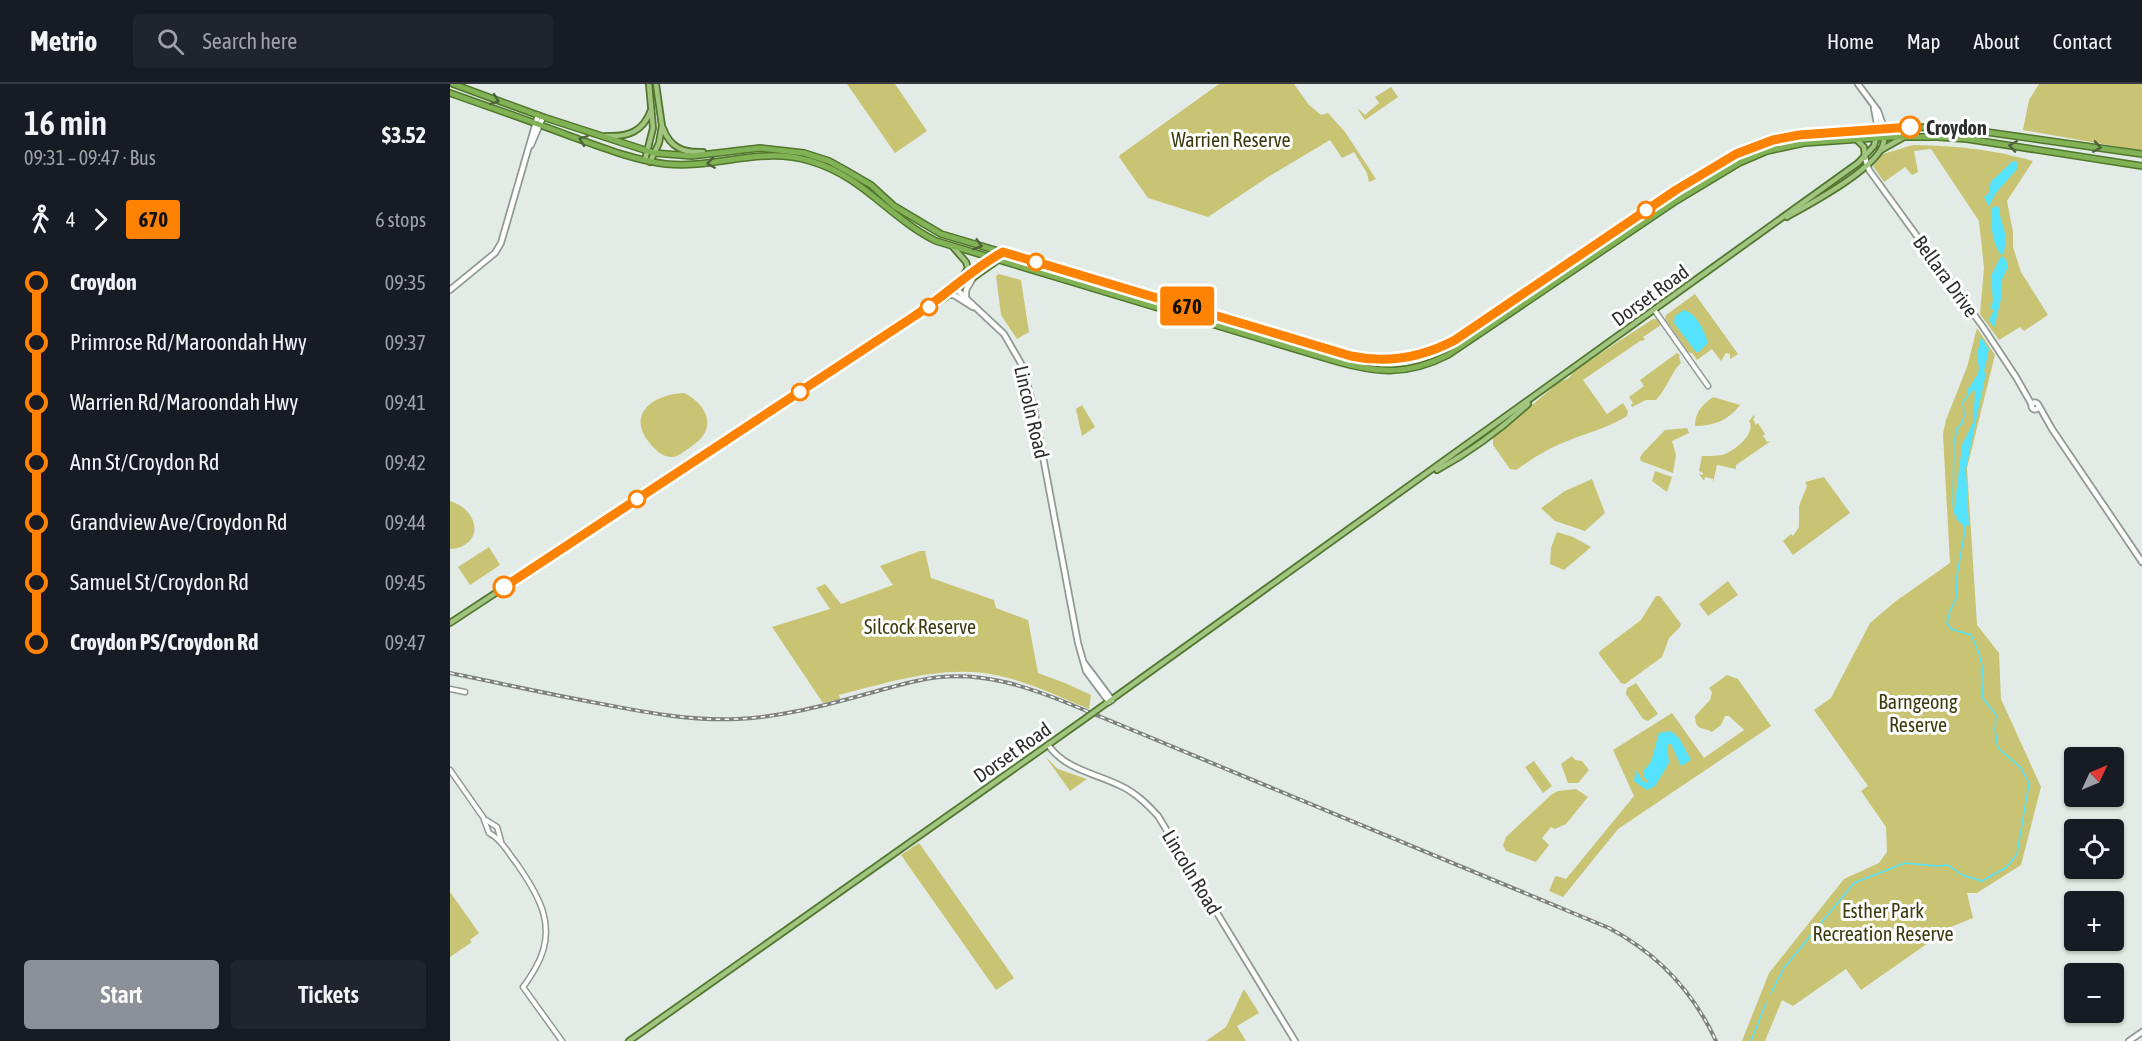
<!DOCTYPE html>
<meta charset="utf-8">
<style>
:root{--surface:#171b24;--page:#20242c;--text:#f1f3f6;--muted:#9ea1a6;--line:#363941;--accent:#8c9099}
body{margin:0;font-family:"Asap Condensed",sans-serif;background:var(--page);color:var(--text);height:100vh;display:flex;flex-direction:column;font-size:22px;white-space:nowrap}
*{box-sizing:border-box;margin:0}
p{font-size:20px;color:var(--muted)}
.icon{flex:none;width:33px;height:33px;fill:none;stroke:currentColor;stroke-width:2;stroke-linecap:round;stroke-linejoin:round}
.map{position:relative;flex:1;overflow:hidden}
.sheet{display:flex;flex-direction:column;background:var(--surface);width:450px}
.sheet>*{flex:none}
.badge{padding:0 12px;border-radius:4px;font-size:21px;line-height:39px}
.needle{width:39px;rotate:46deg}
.buttons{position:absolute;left:1614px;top:663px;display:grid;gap:12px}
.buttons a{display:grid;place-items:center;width:60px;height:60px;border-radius:6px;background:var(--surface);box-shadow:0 2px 4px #0004;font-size:30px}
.map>.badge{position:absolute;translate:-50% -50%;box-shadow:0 0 0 3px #fff}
.legs{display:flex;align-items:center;gap:9px;height:66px;padding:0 24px;font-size:20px}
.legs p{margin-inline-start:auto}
.head{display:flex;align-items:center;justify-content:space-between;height:102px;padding:0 24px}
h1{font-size:33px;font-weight:600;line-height:45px}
.cta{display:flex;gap:12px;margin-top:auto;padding:12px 24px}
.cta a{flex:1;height:69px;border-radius:6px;background:var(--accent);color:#fff;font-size:24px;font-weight:600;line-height:69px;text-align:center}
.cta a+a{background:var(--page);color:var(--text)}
ul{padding:0 24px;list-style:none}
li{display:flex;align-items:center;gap:21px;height:60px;font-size:22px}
li i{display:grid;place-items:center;width:9px;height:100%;margin:0 8px;background:currentColor}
li i::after{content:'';width:15px;height:15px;margin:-8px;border:4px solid;border-radius:50%;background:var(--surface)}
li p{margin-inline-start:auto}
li:first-child i{background:linear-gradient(#0000 50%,currentColor 0)}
li:last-child i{background:linear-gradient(currentColor 50%,#0000 0)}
header{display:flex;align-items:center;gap:36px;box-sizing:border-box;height:84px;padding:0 30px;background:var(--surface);border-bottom:2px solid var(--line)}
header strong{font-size:28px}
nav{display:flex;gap:33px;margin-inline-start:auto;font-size:21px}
.search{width:420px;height:54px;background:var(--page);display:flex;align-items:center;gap:15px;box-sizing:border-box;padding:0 21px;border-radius:6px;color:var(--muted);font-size:22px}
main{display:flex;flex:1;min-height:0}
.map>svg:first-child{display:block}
</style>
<header>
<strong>Metrio</strong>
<div class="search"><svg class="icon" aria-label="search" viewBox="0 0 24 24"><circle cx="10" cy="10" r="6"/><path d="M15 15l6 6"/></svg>Search here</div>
<nav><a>Home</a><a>Map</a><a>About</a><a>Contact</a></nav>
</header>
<main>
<section class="sheet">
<div class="head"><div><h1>16 min</h1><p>09:31 – 09:47 · Bus</p></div><b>$3.52</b></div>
<div class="legs"><svg class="icon" aria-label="walk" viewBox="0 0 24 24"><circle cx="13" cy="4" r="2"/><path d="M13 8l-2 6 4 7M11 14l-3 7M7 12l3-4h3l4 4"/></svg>4<svg class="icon" aria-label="forward" viewBox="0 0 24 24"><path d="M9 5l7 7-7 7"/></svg><b class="badge" style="background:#ff8200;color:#111">670</b><p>6 stops</p></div>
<ul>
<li><i style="color:#ff8200"></i><b>Croydon</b><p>09:35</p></li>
<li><i style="color:#ff8200"></i><span>Primrose Rd/Maroondah Hwy</span><p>09:37</p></li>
<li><i style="color:#ff8200"></i><span>Warrien Rd/Maroondah Hwy</span><p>09:41</p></li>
<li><i style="color:#ff8200"></i><span>Ann St/Croydon Rd</span><p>09:42</p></li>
<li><i style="color:#ff8200"></i><span>Grandview Ave/Croydon Rd</span><p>09:44</p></li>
<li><i style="color:#ff8200"></i><span>Samuel St/Croydon Rd</span><p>09:45</p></li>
<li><i style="color:#ff8200"></i><b>Croydon PS/Croydon Rd</b><p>09:47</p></li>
</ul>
<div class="cta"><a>Start</a><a>Tickets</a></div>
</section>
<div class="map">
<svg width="1692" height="957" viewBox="0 0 1692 957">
<rect width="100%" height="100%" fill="#e3ebe6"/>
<g fill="#c8c474">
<polygon points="397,0 445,0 477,47 445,69"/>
<polygon points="769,0 844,0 859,21 871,31 878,29 895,48 926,95 919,98 917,89 904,68 892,74 880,56 818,93 758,133 698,114 669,73 670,71"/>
<polygon points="1589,0 1692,0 1692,67 1573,46 1579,16"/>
<polygon points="941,3 948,13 915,36 907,24 915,31 929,19 925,13"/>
<path d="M1463,61C1507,62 1541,65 1583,77L1557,117L1563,148V163L1571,188L1598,231L1574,247L1570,243L1549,256L1530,230L1534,184L1529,137L1481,65L1464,67L1468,88L1462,91L1455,83L1434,98L1423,82L1433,70Z"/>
<polygon points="549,190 571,196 579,248 567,255 551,231 546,192"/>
<polygon points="1245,210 1288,270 1280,275 1280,270 1276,269 1271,277 1262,265 1247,276 1242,269 1239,269 1215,235 1216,231"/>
<path d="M1203,235H1207L1211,241L1193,253L1195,256L1190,257L1133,296L1157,330L1173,319L1178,327L1177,332C1158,344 1136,349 1115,358C1097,365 1082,375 1066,386L1060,385L1043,361V354L1108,299L1119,294L1125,286Z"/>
<polygon points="1527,244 1545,271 1517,384 1527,541 1549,569 1551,615 1591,703 1571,781 1527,809 1517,809 1523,834 1501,843 1411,906 1396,885 1343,922 1332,916 1315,957 1292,957 1319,889 1394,795 1429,779 1437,768 1436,743 1411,707 1418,702 1364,626 1381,614 1420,539 1446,517 1500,479 1493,350 1496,336 1517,283"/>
<path d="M1227,269L1230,271L1229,273L1231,279C1221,288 1217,305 1206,316H1196L1182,323L1181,321L1183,319L1179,313L1194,302L1190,296Z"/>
<path d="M234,309C250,316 266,336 252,353C248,358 243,361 238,365C233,368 228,373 222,373C212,373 204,365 199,358C176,329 205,310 234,309Z"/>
<path d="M1263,313L1290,321C1279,336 1264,342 1245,342C1245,328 1252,321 1263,313Z"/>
<polygon points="632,321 645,343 632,352 626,325"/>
<path d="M1304,331L1305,333L1303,335L1306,341L1308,339L1315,350L1313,352L1317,358L1321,357L1286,381V385L1267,381L1263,399V395L1255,393L1254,397L1249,390L1253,391V389L1249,387L1252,372C1258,372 1266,372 1272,371C1284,368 1307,349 1299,337Z"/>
<polygon points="1237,344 1239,349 1222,357 1226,371 1223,389 1191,377 1190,374 1192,370 1215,346"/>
<polygon points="1205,387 1222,393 1217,408 1202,397"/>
<polygon points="1374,393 1400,429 1343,471 1333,457 1341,450 1343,452 1349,443 1349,422 1357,402 1355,398"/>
<polygon points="1142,395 1155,429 1135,447 1105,437 1091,424 1115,407"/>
<path d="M0,417C30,426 35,462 0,465Z"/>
<polygon points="1107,448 1123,453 1141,463 1114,486 1100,480 1101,464"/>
<polygon points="39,463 50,481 20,501 8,483"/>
<path d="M470,467H475L481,494L544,516L546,524L578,536L588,589L615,599L641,611L639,625C605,611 571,594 534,589C486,583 435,599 389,611L390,615L373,619L322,543L380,525L366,504L375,500L391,520L443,501L430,482Z"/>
<polygon points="1278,497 1288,511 1258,532 1249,520"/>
<polygon points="1206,512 1210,512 1231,540 1230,543 1219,554 1212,573 1175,600 1171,599 1149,570 1150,567 1191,536"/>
<path d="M1277,591L1288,595L1321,642L1168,745L1113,813L1099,807L1105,793L1107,792L1116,795L1184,712L1163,666L1222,629L1254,674L1294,646L1279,632H1275L1271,641L1262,648C1252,642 1246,648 1245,632L1260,616L1262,608L1259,604Z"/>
<polygon points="1186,599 1208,630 1198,637 1193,635 1176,610 1177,604"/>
<polygon points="595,672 608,685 637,695 620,707"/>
<polygon points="1122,672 1125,676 1132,677 1139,686 1128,699 1118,699 1111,680"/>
<polygon points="1084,677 1102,702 1093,709 1075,683"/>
<polygon points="1126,705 1138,713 1116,740 1105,745 1101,743 1092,754 1099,761 1086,778 1056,767 1053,761 1056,753 1101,711 1108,707"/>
<polygon points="469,759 564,894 546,906 451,771"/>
<polygon points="0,808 29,849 20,856 22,858 0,873"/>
<polygon points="794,905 809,929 787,942 796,957 756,957 776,943"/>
</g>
<g fill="#54e2fe">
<path d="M1563,77L1568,78L1567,85L1545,110L1539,123L1534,113L1539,109L1541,97C1549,91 1555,84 1563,77Z"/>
<path d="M1546,122L1550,124L1549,128L1556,153L1554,169L1551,171C1542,158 1540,140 1542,124Z"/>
<polygon points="1551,172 1556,175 1558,183 1551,198 1551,215 1544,244 1539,236 1544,226 1540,224 1543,217 1541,192"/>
<path d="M1234,226C1247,230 1254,246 1258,259L1249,268H1246L1224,239L1225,232Z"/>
<polygon points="1531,253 1539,265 1534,288 1536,289 1516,385 1519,442 1512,441 1504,427 1512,361 1523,339 1525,307 1522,306 1518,310 1517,307 1528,290 1529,284 1527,271"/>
<polygon points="1221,647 1229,654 1241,676 1231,682 1221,660 1217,661 1219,679 1205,702 1197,706 1184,697 1186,686 1192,696 1197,699 1199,698 1194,693 1194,686 1201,678 1209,649"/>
</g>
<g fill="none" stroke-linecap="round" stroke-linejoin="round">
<g stroke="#54e2fe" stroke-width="1.5">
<path d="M1321,909L1334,884L1404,799L1455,779L1487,782L1498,781L1512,791L1532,797L1557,783L1567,770L1579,699L1571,684L1548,664L1545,646L1546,631L1532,613C1535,589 1532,572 1521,551L1501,545L1497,539L1500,527L1507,512L1506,497L1515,446L1514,441L1506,434L1503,420L1504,358L1507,345L1512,339L1514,332L1513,318L1523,305"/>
<polyline points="1301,957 1316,919"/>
</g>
<defs>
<g id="tertiary">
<polyline points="1205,227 1258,302"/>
<polyline points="0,605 15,608"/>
<path d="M0,686L33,733L39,749C51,755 59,770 67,780C90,813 108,844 86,883C82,890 78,897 73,903L112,957"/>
<polyline points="36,736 47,743 51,757"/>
</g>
<g id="secondary">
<polyline points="1408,0 1428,27 1434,44"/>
<polyline points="1424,24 1428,45"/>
<polyline points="81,61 93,33"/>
<polyline points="1415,74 1419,86 1533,243 1566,293 1582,321"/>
<polyline points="505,204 554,250 573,283 585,330 628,559 636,587 659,618"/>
<polyline points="0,206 45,169 51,159 88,31"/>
<polyline points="499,211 504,211 523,223"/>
<polyline points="516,213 516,206 523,194"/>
<circle cx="1585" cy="322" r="3.5"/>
<polyline points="1589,322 1602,345 1692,478"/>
<polyline points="635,580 662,616"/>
<path d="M598,661C616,686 645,689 671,702C686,709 697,720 708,732L845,957"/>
<polyline points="1679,957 1692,948"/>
</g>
<g id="primary">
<path d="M213,44C220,64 234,69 253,68"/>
<path d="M156,52C178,53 193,48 201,26"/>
<polyline points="1407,56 1414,63 1415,74"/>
<polyline points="1431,66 1454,53"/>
<polyline points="195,76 203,44 199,0"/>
<polyline points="200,78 209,59 212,42 206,0"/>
<path d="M1337,133C1363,118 1414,91 1430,67C1435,60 1435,52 1434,44"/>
<polyline points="503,163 516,178 518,184 513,192"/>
<polyline points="486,217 510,197 552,169"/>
<path d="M987,386C1020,368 1050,346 1078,320"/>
<polyline points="0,539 493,215 548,176 553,168"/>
<polyline points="647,626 1408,79 1424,62 1428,45"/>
<polyline points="179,957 636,634"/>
</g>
<g id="trunk">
<path d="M3,0L93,33L204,69L242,72L310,64L354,69L379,77L397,87L421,101L444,122L491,150L901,272C938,280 971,274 1005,256L1226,106L1285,70L1323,56L1349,51L1440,44L1482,43L1515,45L1692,70"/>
<path d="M0,9C40,23 80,37 120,52C151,63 183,76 216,80C265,85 311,62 360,77C413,92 438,133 486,157L885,277C927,289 957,292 998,271L1226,117L1289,79L1317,67L1354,59L1441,53H1487L1517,55L1692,82"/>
</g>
</defs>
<use href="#tertiary" stroke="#919994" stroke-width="7"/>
<use href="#secondary" stroke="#919994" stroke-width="8"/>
<use href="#primary" stroke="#50772c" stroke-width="8"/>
<use href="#trunk" stroke="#50772c" stroke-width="8"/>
<use href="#tertiary" stroke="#fff" stroke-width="4"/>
<use href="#secondary" stroke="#fff" stroke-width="4.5"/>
<use href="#primary" stroke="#a1c580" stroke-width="4.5"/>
<use href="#trunk" stroke="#82b256" stroke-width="5"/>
<defs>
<path id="rail" d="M0,589C49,599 98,610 147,619C194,628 239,637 287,635C332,633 377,621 420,609C443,603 467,595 491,593C535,589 575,602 615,618L1159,844C1208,870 1243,907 1266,957"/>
</defs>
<use href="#rail" stroke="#7d827f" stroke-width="4"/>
<use href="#rail" stroke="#fff" stroke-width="1.5" stroke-dasharray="4.5" stroke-linecap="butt"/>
<defs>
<polyline id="primary-bridge" points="636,634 647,626"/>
</defs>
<use href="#primary-bridge" stroke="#50772c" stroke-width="8" stroke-linecap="butt"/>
<use href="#primary-bridge" stroke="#a1c580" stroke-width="4.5"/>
</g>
<defs><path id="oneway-chevron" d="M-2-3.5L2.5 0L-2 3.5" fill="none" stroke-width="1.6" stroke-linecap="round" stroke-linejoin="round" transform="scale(1.5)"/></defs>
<g stroke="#4e633d">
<use href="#oneway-chevron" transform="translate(45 16) rotate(20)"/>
<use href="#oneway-chevron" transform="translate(133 56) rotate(-160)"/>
<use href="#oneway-chevron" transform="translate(1563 62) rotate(-171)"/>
<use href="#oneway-chevron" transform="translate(1647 63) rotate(9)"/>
<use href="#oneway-chevron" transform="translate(261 79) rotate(171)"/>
<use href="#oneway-chevron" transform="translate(528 161) rotate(16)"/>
</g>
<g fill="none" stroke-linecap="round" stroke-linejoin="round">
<defs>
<path id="line-1" d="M54,503L463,233C494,213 520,186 553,168L901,272C938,280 971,274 1005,256L1226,106L1286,70L1323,56L1349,51L1460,43"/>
</defs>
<use href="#line-1" stroke="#fff" stroke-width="14"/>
<use href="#line-1" stroke="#ff8200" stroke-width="9"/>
</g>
<g fill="#fff" stroke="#ff8200" stroke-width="3">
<circle cx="1460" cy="43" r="10"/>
<circle cx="1196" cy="126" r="8"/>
<circle cx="586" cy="178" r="8"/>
<circle cx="479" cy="223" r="8"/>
<circle cx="350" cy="308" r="8"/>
<circle cx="187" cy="415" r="8"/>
<circle cx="54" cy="503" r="10"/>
</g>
<g text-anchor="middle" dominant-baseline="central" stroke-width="6" stroke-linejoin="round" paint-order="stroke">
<g font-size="20" font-weight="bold" fill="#2c2f2d" stroke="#fff" text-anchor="start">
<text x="1476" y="43">Croydon</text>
</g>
<g font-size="20" fill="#3c3a0e" stroke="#fff">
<text x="781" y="55">Warrien Reserve</text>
<text x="470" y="542">Silcock Reserve</text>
<text x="1468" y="617">Barngeong<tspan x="1468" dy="23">Reserve</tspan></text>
<text x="1433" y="826">Esther Park<tspan x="1433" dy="23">Recreation Reserve</tspan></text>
</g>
<g font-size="20" fill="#2c2f2d" stroke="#fff">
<text transform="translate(1496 192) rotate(54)">Bellara Drive</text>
<text transform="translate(1200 211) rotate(-36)">Dorset Road</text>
<text transform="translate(582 328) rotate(77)">Lincoln Road</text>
<text transform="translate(562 668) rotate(-35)">Dorset Road</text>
<text transform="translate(742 788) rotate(59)">Lincoln Road</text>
</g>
</g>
</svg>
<div class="buttons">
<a><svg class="needle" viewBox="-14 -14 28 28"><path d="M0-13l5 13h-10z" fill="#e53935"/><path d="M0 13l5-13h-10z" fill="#9ea1a6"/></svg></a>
<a><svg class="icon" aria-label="locate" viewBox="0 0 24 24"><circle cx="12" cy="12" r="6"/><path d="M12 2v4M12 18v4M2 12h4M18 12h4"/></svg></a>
<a>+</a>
<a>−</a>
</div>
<b class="badge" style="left:737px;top:222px;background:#ff8200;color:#111">670</b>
</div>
</main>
